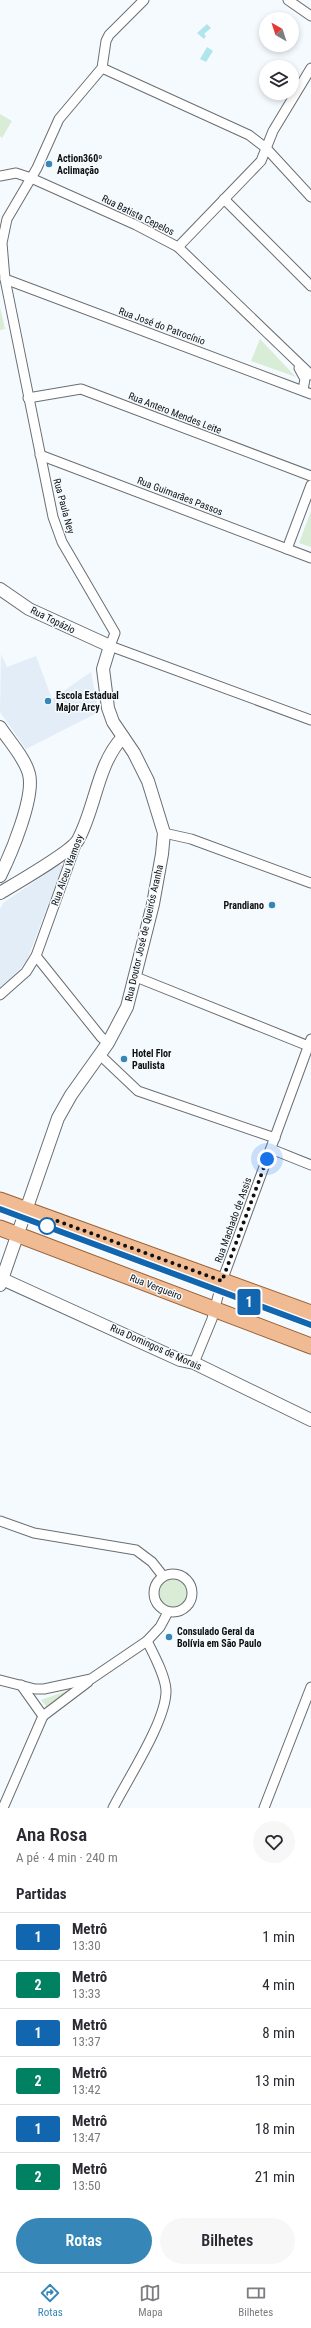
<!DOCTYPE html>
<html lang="pt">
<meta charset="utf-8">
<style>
:root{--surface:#fff;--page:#f7f7f7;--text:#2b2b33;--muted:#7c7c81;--line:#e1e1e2;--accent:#3687b8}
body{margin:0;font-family:"Roboto Condensed",sans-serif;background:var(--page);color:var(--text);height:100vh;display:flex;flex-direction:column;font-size:15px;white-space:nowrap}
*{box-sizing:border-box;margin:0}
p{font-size:13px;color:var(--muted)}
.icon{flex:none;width:22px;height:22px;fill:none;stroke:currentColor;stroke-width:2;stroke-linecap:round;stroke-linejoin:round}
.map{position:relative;height:1808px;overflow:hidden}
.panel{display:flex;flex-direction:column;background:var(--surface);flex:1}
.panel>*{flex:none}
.badge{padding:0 8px;border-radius:3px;font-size:14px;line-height:26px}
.needle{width:26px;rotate:321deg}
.tools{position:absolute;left:259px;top:12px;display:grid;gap:8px}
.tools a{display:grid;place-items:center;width:40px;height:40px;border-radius:50%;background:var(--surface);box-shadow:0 2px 6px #0003;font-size:20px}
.you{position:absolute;width:20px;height:20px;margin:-10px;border:3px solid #fff;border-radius:50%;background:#1a73e8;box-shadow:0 0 0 6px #1a73e833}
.map>.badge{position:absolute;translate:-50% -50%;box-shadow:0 0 0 2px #fff}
h2{padding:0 16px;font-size:15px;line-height:36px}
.round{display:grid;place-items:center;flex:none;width:42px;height:42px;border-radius:21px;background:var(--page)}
.summary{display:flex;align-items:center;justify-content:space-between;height:68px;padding:0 16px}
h1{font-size:19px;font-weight:600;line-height:30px}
.button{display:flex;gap:8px;margin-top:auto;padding:8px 16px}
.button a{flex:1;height:46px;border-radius:24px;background:var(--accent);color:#fff;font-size:16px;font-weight:600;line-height:46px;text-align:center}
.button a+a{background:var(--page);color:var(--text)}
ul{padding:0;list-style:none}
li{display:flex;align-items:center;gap:12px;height:48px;padding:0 16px;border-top:1px solid var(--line)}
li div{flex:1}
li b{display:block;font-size:15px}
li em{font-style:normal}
li .badge{min-width:44px;font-weight:700;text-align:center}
.dock{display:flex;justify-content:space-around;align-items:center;height:56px;border-top:1px solid var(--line);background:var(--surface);font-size:11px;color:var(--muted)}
.dock a{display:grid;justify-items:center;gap:2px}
.dock .selected{color:var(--accent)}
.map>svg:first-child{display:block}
</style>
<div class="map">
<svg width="311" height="1808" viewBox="0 0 311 1808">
<rect width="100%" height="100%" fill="#f5fafe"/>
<g fill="#e3edf7">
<polygon points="1,654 7,667 36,656 52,699 91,672 97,704 95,714 26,749 0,712"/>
<polygon points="59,865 62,865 62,868 27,960 13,977 0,988 0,909 3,903"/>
</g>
<g fill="#d9ecd5">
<polygon points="0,114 12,121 2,138 0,136"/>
<polygon points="0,307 5,329 0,330"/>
<polygon points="260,339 296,377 251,361"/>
<polygon points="311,511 311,547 299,543"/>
<circle cx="173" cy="1593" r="14"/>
<polygon points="69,1690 47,1707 41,1700"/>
</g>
<g fill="#b0e6eb">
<polygon points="207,24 211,28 204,34 206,36 204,39 197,33"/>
<polygon points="207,47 213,51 206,62 200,59"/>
</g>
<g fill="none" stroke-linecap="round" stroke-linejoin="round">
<defs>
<g id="minor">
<polyline points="144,0 109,35 106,41 102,68 59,119 37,168 7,219 2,243 5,279 53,517 62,542 115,633 110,646 311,720"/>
<polyline points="288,0 311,16"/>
<polyline points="102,68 249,135 266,148 311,197"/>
<polyline points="0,176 16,173 31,178 136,225 178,247 311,375"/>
<polyline points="224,199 311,286"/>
<polyline points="178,247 261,161 273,131 311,68"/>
<polyline points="5,279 311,394"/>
<polyline points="299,368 305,379 303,390"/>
<polyline points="28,398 81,389 311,476"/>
<polyline points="40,455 311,558"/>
<polyline points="287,549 311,485"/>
<polyline points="164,833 191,839 311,883"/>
<polyline points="36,956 101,1037 108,1043"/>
<polyline points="136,977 311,1047"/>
<polyline points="0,995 26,972 36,956 77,842"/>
<polyline points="100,1055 138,1091 275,1138"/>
<polyline points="271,1149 311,1165"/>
<polyline points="194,1363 212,1319 222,1281 311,1039"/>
<polyline points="0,1521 34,1533 136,1550 152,1562 163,1576"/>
<circle cx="173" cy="1593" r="19"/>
<polyline points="0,1680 35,1689 44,1689 91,1679 147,1641 160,1627 168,1612"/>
<polyline points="21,1685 43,1716"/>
<polyline points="43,1716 88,1682"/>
<polyline points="3,1808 43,1716"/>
<path d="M113,1808C127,1780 167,1720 166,1690C165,1675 154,1655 147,1641"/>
<polyline points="264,1808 311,1687"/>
</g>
<g id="tertiary">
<polyline points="0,589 29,609 110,646 103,669 108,708 113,722 134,753 148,781 164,833 162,854 153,904 127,1007 108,1043 71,1095 58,1118 0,1285"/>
<path d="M0,727C9,741 25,758 29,774C35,797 11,854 0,876"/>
<path d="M0,893C15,884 71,852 78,840C96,807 97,764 123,737"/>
<polyline points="0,1278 180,1360 194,1363 311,1420"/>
</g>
<g id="primary">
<polyline points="0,1200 311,1313"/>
<polyline points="0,1228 311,1346"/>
</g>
</defs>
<use href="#minor" stroke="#6a6e71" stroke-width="11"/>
<use href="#tertiary" stroke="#6a6e71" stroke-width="14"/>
<use href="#primary" stroke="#9a6136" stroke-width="17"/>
<use href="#minor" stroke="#fff" stroke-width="9"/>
<use href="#tertiary" stroke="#fff" stroke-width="12"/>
<use href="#primary" stroke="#f0bb92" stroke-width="15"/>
</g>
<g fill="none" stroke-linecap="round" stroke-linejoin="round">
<defs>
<polyline id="line" points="0,1209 311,1325"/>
</defs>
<use href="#line" stroke="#fff" stroke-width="9"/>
<use href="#line" stroke="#1266af" stroke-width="6"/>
<polyline stroke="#0e1011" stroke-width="4" stroke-dasharray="0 7.2" points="47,1226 52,1219 222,1281 267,1159"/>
</g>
<g fill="#3687b8" stroke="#f5fafe" stroke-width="1.5">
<circle cx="49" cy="164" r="4"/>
<circle cx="48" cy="701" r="4"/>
<circle cx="272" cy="905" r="4"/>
<circle cx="124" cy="1059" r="4"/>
<circle cx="169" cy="1637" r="4"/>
</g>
<circle fill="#fff" stroke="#1266af" stroke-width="2" cx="47" cy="1226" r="8"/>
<g text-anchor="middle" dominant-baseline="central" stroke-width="3" stroke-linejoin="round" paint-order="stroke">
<g font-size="10" font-weight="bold" fill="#0e1011" stroke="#f5fafe" text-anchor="start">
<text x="57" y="158">Action360º<tspan x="57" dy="12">Aclimação</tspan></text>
<text x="56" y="695">Escola Estadual<tspan x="56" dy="12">Major Arcy</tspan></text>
<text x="264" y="905" text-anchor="end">Prandiano</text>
<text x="132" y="1053">Hotel Flor<tspan x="132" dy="12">Paulista</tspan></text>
<text x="177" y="1631">Consulado Geral da<tspan x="177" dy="12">Bolívia em São Paulo</tspan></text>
</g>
<g font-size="10" fill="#0e1011" stroke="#f5fafe">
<text transform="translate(138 215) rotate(26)">Rua Batista Cepelos</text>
<text transform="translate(162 326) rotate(20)">Rua José do Patrocínio</text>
<text transform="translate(175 413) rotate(21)">Rua Antero Mendes Leite</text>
<text transform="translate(180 496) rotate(21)">Rua Guimarães Passos</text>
<text transform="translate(64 506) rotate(75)">Rua Paula Ney</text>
<text transform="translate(53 620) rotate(26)">Rua Topázio</text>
<text transform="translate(67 870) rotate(-70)">Rua Alceu Wamosy</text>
<text transform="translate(144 933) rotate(-77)">Rua Doutor José de Queirós Aranha</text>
<text transform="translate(233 1220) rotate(-70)">Rua Machado de Assis</text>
<text transform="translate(156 1287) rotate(21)">Rua Vergueiro</text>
<text transform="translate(156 1347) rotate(24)">Rua Domingos de Morais</text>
</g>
</g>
</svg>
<div class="tools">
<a><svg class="needle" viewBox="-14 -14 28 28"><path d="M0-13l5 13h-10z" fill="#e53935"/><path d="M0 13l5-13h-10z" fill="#7c7c81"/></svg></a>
<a><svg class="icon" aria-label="layers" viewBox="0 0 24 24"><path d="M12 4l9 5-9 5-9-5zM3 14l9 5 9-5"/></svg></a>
</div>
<div class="you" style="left:267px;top:1159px"></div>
<b class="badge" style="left:249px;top:1302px;background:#1266af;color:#fff">1</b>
</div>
<section class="panel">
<div class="summary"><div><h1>Ana Rosa</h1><p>A pé · 4 min · 240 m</p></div><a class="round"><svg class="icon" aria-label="heart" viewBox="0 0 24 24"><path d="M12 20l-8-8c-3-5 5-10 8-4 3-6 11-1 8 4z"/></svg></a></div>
<h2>Partidas</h2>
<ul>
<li><span class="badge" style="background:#1266af;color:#fff">1</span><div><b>Metrô</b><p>13:30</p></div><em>1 min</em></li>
<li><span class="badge" style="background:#008162;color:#fff">2</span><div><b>Metrô</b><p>13:33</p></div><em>4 min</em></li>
<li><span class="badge" style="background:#1266af;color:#fff">1</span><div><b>Metrô</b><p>13:37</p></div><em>8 min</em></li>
<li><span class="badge" style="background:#008162;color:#fff">2</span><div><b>Metrô</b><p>13:42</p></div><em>13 min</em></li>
<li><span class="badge" style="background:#1266af;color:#fff">1</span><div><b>Metrô</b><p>13:47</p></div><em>18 min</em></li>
<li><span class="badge" style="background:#008162;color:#fff">2</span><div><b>Metrô</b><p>13:50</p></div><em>21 min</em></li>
</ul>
<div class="button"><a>Rotas</a><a>Bilhetes</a></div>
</section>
<nav class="dock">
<a class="selected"><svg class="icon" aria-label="directions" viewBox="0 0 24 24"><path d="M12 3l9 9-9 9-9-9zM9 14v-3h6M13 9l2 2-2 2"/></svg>Rotas</a>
<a><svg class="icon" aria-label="map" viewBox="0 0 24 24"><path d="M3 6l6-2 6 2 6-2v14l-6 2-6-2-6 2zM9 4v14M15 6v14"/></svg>Mapa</a>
<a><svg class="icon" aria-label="tickets" viewBox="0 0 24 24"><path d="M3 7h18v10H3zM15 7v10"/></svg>Bilhetes</a>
</nav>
